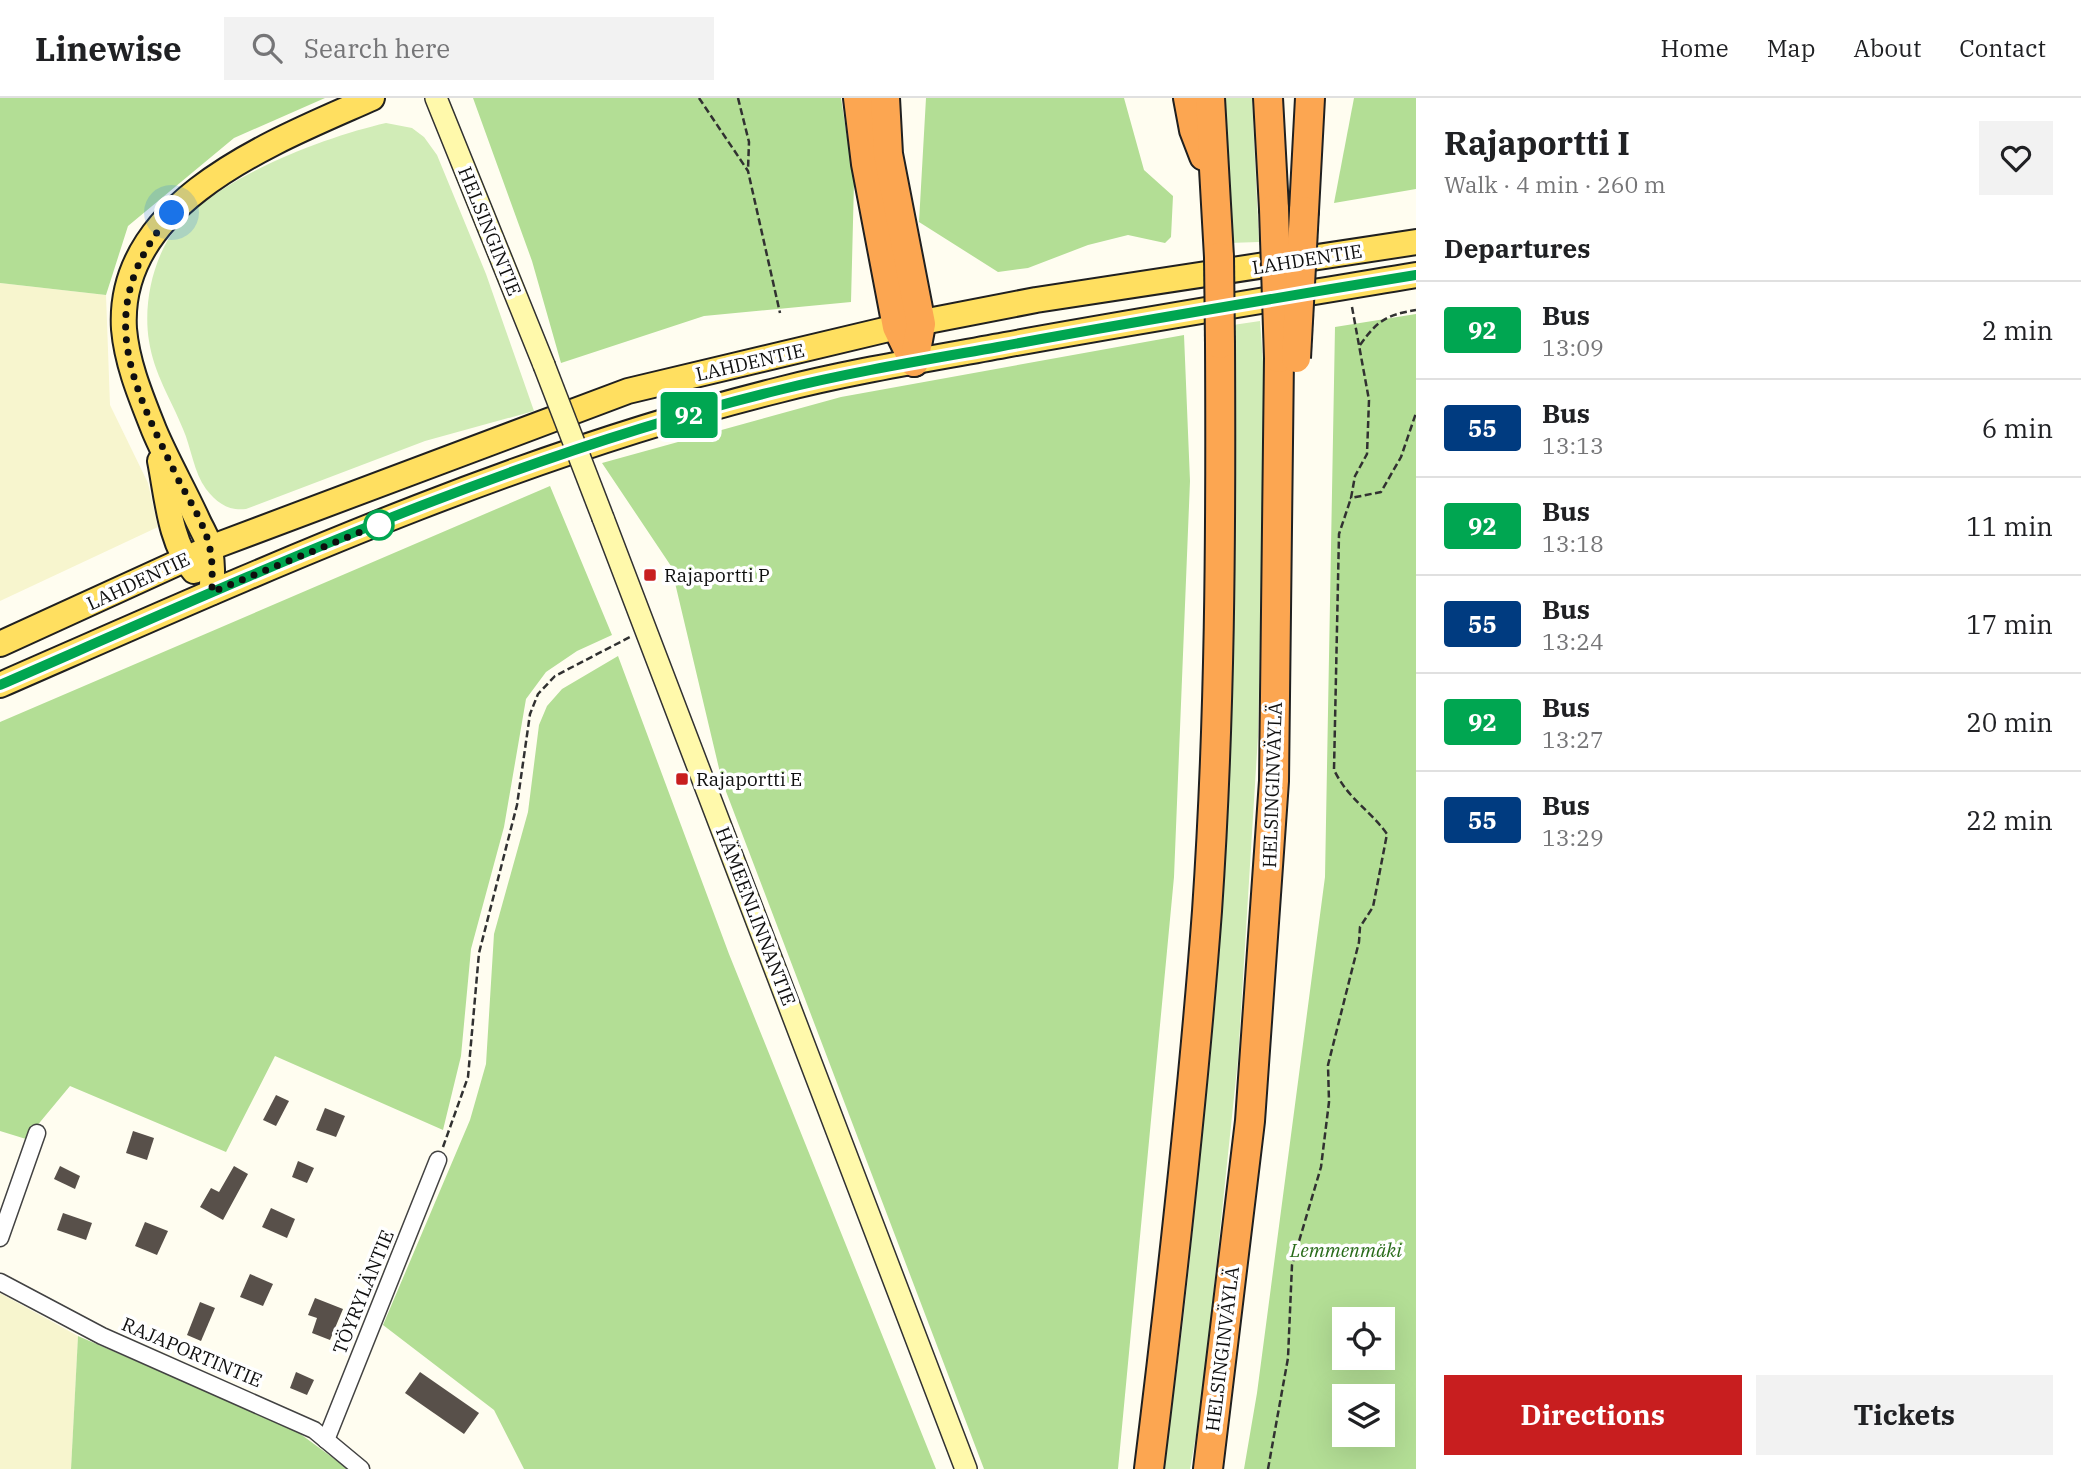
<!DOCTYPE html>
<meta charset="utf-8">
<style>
:root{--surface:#fff;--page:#f2f2f2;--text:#202124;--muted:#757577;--line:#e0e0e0;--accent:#c81e1f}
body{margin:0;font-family:"IBM Plex Serif",serif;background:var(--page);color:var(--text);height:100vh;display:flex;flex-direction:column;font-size:26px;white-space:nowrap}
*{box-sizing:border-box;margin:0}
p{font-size:23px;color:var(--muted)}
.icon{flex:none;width:38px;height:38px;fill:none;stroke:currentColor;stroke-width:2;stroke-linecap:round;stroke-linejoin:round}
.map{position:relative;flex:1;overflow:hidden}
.drawer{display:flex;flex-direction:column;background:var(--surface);width:665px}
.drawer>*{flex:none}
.badge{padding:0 14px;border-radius:5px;font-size:24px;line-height:46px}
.controls{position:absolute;left:1332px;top:1209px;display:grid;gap:14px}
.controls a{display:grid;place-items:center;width:63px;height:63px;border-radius:0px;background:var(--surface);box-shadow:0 7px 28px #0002;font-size:35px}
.you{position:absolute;width:35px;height:35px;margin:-18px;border:5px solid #fff;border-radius:50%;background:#1a73e8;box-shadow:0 0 0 10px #1a73e833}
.map>.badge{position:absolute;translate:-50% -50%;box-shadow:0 0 0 4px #fff}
h2{padding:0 28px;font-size:26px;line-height:63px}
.round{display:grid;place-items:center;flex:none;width:74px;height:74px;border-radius:0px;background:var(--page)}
.overview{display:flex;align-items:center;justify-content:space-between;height:119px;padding:0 28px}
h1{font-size:33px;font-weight:800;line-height:52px}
.button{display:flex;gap:14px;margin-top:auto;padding:14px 28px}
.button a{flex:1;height:80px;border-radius:0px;background:var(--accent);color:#fff;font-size:28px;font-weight:800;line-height:80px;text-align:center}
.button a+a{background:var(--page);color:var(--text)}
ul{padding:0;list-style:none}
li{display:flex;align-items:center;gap:21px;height:98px;padding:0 28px;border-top:2px solid var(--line)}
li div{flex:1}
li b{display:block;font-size:26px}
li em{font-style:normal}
li .badge{min-width:77px;font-weight:700;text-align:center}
header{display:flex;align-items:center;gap:42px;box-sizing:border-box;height:98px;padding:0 35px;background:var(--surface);border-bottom:2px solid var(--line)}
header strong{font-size:33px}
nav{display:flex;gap:38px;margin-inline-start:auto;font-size:24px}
.search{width:490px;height:63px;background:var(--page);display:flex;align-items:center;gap:18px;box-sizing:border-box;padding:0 24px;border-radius:0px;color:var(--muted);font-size:26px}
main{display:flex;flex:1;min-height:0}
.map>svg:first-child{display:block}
</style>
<header>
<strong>Linewise</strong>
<div class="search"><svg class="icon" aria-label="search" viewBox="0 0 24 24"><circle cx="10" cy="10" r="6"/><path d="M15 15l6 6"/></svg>Search here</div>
<nav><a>Home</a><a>Map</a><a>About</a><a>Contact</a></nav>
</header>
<main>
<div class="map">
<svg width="1416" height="1371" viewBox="0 0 1416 1371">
<rect width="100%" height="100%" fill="#fffdf0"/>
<g fill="#f7f5ce">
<polygon points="0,185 106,197 110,307 148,385 158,429 0,503"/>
<polygon points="0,1195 78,1238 71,1371 0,1371"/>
</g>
<g fill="#d1ecb7">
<polygon points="1222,0 1252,0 1259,144 1228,145"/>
<path d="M386,25L412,30L424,39L437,57L486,176L534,313L425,343L246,411C228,413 217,405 206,391C194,375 191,349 183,331C171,301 154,276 149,243C144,212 150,177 164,149C195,87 320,40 386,25Z"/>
<path d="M1260,223L1265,291L1258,638L1238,961L1202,1304L1190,1371H1162C1190,1205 1202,1034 1214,866C1230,654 1241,440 1233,227Z"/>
</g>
<g fill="#b3de95" fill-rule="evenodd">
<polygon points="0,0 325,0 234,40 128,128 106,197 0,185"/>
<polygon points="473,0 841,0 854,84 851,204 704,218 561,265 532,163"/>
<polygon points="926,0 1124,0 1144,72 1173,98 1171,139 1165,145 1128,137 1088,147 1028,170 998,174 919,124"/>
<polygon points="1354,0 1416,0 1416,91 1334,105"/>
<path d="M1416,216V1371H1244L1257,1295L1325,779L1335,229ZM1344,1222H1382V1260H1344ZM1344,1298H1382V1337H1344Z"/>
<polygon points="1184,237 1190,383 1174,779 1118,1371 984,1371 722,683 671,468 602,365 841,299"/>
<polygon points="550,388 612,537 577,553 546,574 526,601 504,729 471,851 461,958 443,1032 275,958 226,1054 70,988 26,1041 0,1033 0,624"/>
<polygon points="618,558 729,856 936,1371 524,1371 494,1312 383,1227 470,1022 486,966 494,836 528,714 539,627 547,608 562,591"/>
<polygon points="78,1238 295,1332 348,1371 71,1371"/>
</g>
<g fill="#58504a">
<polygon points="276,997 289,1003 276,1028 263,1022"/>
<polygon points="325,1010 345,1018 336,1039 316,1032"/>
<polygon points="133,1033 154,1040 147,1062 126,1055"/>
<polygon points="298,1063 314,1070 307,1085 292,1079"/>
<polygon points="60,1068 80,1078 75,1091 54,1081"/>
<polygon points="234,1068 248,1076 223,1122 200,1109 211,1090 219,1094"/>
<polygon points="271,1110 295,1121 287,1140 262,1129"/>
<polygon points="63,1115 92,1125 86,1142 57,1132"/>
<polygon points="145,1124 168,1133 157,1157 135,1148"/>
<polygon points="250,1176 273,1186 263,1208 240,1199"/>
<polygon points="315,1200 343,1211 330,1242 312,1235 317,1220 308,1217"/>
<polygon points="200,1204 215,1210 201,1243 187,1237"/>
<polygon points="296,1274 314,1282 307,1297 290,1290"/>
<polygon points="420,1274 479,1315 464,1336 405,1295"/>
</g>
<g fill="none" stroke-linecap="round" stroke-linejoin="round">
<defs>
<g id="minor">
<polyline points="0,1140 37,1035"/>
<polyline points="0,1184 102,1238 314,1332 361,1371"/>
<polyline points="326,1342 438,1062"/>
</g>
<g id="secondary">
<polyline points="436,0 544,267"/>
<polyline points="603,420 966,1371"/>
</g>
<g id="primary">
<path d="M160,363C167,398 170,446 194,473"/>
<path d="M212,494C212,480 213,465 210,452C209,442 202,432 198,423C184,392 167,363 154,332C141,299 127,266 124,231C116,102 278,42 372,0"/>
<polyline points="0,546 210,450 628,293 897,229 1036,202 1416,144"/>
<path d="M0,587C254,476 509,359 779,292C853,273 930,261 1005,247C1142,222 1279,200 1416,177"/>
</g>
<g id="motorway">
<polyline points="858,0 866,66 897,229 914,264"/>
<polyline points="885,0 888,56 921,226 914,264"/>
<polyline points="1188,0 1194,32 1204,58"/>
<polyline points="1210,0 1219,159"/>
<polyline points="1268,0 1274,111"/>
<polyline points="1304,113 1310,0"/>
<path d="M1149,1371C1172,1185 1193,1000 1207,813C1220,624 1221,435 1220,246"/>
<polyline points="1208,1371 1250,1023 1274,683 1279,260"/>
</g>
</defs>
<use href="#minor" stroke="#424242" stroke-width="19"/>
<use href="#secondary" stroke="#313131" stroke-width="24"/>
<use href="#primary" stroke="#202020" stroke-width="28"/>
<use href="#motorway" stroke="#202020" stroke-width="32"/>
<g stroke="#313131" stroke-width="2.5" stroke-dasharray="7 3.5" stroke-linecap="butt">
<polyline points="699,0 748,73 780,215"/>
<polyline points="738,0 749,44 748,72"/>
<polyline points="1352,209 1369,302 1367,356 1355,378 1351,400 1381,394 1401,359 1416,315"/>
<path d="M1360,247C1378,222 1386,217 1416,212"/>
<polyline points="443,1049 468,979 479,855 517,707 530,616 538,596 555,578 630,539"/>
<path d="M1268,1371L1288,1260L1292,1167L1321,1069L1329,1004L1328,967L1359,844L1360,829L1373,809L1387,736C1369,711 1349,702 1334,672L1339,436L1351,400"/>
</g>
<use href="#minor" stroke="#fff" stroke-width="16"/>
<use href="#secondary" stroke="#fff9ab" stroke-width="21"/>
<use href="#primary" stroke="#ffdf60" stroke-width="24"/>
<use href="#motorway" stroke="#fca651" stroke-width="28"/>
<defs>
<polyline id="secondary-bridge" points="544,267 603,420"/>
<g id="motorway-bridge">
<polyline points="1274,111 1279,260"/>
<polyline points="1219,159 1220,246"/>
<polyline points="1296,260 1304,113"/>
</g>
</defs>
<use href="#secondary-bridge" stroke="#313131" stroke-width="24" stroke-linecap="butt"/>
<use href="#motorway-bridge" stroke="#202020" stroke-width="32" stroke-linecap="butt"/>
<use href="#secondary-bridge" stroke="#fff9ab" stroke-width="21"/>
<use href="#motorway-bridge" stroke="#fca651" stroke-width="28"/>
</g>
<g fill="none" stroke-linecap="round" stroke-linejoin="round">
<defs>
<path id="line" d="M0,587C254,476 509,358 779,292C851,274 925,262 998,249C1137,223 1276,200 1416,177"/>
</defs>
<use href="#line" stroke="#fff" stroke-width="16"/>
<use href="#line" stroke="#00a651" stroke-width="10"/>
<path stroke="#0f0f0f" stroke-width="7" stroke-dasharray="0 12.6" d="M172,115C91,211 131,284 179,383C190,403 206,429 210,451C213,465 212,480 212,494L390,422L379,427"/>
</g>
<circle fill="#fff" stroke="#00a651" stroke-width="3.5" cx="379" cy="427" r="14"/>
<g fill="#c81e1f" stroke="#fff" stroke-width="2.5">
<rect x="643" y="470" width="14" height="14" rx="3.5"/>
<rect x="675" y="674" width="14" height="14" rx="3.5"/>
</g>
<g text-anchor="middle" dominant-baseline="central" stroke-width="7" stroke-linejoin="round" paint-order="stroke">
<g font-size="19" fill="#0f0f0f" stroke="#fff">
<text transform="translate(490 133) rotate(68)">HELSINGINTIE</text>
<text transform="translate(1307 161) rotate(-9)">LAHDENTIE</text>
<text transform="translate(750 264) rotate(-13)">LAHDENTIE</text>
<text transform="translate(138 483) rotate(-25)">LAHDENTIE</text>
<text transform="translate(1272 687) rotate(-88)">HELSINGINVÄYLÄ</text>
<text transform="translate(756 818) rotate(69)">HÄMEENLINNANTIE</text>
<text transform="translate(363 1194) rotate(-68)">TÖYRYLÄNTIE</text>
<text transform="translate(1222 1251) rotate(-83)">HELSINGINVÄYLÄ</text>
<text transform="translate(192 1254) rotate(23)">RAJAPORTINTIE</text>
</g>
<g font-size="19" fill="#0f0f0f" stroke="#fff" text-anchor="start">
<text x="664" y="477">Rajaportti P</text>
<text x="696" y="681">Rajaportti E</text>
</g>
<g font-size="19" font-style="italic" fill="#286b1a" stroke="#fff">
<text x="1346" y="1152">Lemmenmäki</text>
</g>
</g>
</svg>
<div class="controls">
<a><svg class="icon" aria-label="locate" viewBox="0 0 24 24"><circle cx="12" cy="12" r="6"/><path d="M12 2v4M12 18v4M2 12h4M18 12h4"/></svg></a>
<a><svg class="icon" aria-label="layers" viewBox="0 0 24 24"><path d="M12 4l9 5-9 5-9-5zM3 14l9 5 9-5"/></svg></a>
</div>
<div class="you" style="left:172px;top:115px"></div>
<b class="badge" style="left:689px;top:317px;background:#00a651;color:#fff">92</b>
</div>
<section class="drawer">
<div class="overview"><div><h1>Rajaportti I</h1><p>Walk · 4 min · 260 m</p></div><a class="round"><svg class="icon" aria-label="heart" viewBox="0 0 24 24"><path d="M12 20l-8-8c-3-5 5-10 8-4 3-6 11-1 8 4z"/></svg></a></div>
<h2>Departures</h2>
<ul>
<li><span class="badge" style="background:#00a651;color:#fff">92</span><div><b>Bus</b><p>13:09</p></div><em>2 min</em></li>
<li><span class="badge" style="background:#003b80;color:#fff">55</span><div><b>Bus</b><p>13:13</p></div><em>6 min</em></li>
<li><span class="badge" style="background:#00a651;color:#fff">92</span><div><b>Bus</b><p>13:18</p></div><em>11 min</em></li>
<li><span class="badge" style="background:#003b80;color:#fff">55</span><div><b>Bus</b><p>13:24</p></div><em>17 min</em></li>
<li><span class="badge" style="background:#00a651;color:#fff">92</span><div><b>Bus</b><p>13:27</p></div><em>20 min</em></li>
<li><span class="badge" style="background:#003b80;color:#fff">55</span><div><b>Bus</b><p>13:29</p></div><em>22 min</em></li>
</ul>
<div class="button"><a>Directions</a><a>Tickets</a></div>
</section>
</main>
